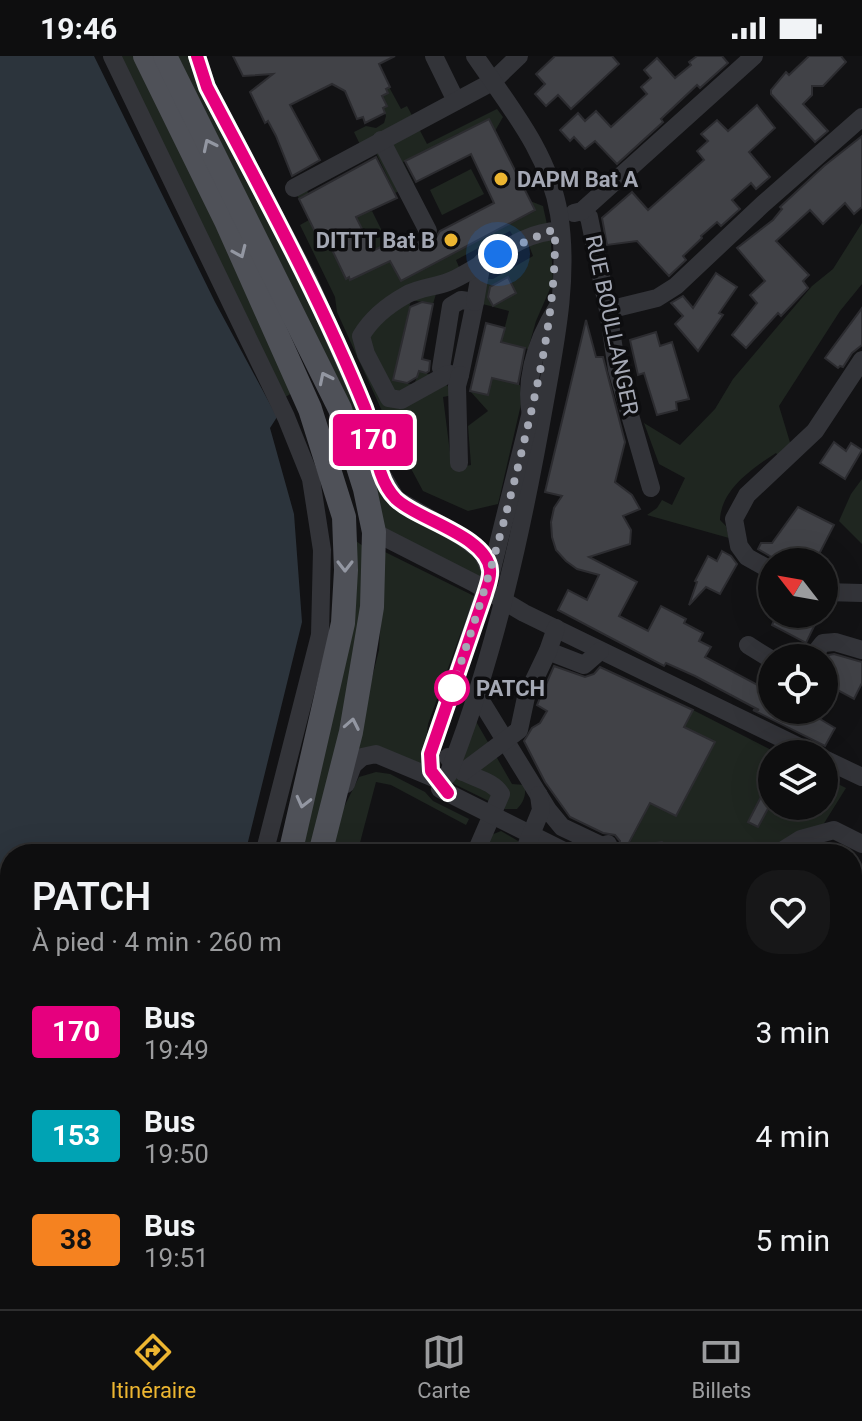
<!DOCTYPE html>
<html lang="fr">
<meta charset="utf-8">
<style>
:root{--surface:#0e0e0f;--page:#171718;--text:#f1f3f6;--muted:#9b9c9e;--line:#2e2e2f;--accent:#edb631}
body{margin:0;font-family:Roboto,sans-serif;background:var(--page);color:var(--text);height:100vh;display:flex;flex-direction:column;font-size:30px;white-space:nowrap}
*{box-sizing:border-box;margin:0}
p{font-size:26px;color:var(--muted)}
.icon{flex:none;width:44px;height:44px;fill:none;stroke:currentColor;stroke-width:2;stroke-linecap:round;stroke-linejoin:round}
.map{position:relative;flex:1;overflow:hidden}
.side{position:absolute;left:0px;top:788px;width:862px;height:466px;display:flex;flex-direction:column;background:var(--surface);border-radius:32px 32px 0 0;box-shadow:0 8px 32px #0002,0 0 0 2px var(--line)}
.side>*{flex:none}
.badge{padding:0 16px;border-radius:6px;font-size:28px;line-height:52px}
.needle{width:52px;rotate:301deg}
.tools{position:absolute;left:758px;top:492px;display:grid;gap:16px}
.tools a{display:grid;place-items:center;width:80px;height:80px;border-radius:50%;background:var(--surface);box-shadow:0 8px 32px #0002,0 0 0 2px var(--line);font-size:40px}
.you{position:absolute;width:40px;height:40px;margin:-20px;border:6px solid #fff;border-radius:50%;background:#1a73e8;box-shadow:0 0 0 12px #1a73e833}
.map>.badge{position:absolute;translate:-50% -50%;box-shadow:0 0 0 4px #fff}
.round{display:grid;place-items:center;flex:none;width:84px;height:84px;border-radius:32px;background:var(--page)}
.headline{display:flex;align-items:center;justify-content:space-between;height:136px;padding:0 32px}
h1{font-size:38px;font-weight:600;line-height:60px}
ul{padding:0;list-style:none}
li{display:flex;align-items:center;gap:24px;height:104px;padding:0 32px}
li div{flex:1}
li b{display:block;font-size:30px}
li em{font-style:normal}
li .badge{min-width:88px;font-weight:700;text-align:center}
.status{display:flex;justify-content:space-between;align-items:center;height:56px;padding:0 40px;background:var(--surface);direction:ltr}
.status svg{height:22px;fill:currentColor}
.dock{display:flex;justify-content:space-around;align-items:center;height:112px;border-top:2px solid var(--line);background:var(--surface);font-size:22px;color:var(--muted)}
.dock a{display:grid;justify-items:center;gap:4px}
.dock .selected{color:var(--accent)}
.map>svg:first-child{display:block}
</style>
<div class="status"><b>19:46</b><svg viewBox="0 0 49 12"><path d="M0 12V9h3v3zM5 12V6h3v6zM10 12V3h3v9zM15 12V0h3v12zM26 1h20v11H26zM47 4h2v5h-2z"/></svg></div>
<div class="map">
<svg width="862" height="1253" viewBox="0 0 862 1253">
<rect width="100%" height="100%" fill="#121214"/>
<g fill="#1f2620">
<polygon points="119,0 134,0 295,335 284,342"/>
<polygon points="176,0 194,0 363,355 377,417 480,500 487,521 478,525 383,475"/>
<polygon points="389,31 401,53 407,50 427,88 497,53 503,61 495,75 459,77 403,106 414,128 395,137 376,97 366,101 354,76 366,70 376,72 384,67 386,60 383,52 386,50 382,40 388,37 386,33"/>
<polygon points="471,113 484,138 442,159 430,134"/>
<path d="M290,124L307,130L308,138L369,156L372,155L388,187L383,191L401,225L535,155L530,145L543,150L551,187L553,226L536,265L528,293L501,286L509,255L475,246L479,223H493L533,200L527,184L518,188L510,175L456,204L462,218L436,238L433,248L411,244L393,323L414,329L419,315C433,319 448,325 453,339L443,341L452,413L471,409L468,370L488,355L470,335L488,339L492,322L520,329L522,344L498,448L468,455L423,435L392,377L337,256L335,241L300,169L309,164Z"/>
<path d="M862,167V228L840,255L779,350L792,393L781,402L776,397C753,412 721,433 720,464L726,470L729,482L647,459L657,452L662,444L672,449L685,422L659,408L644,367L680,389L715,353L733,323L812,230L833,213Z"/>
<polygon points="862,423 862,488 839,465 851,438"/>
<polygon points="352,482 367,493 362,571 338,688 310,798 299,798"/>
<polygon points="385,496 474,540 428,668 423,711 352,701 379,594"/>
<polygon points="693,654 779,698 772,698 772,750 824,750 824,721 846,732 805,798 624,798 645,758 645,748"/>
<path d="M474,662L512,728L525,729C526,739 524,746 517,753H505L452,727Z"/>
<polygon points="376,716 390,718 425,736 433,745 469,763 466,769 391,729 376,726 357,798 329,798 343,753 359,721"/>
<polygon points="501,775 518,785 518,797 486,798 491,779"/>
<polygon points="211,1244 314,1244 309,1253 211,1253"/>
</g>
<polygon fill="#2c343c" points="0,0 94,0 215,246 277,361 270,372 294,458 302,566 245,798 10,798 10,1148 5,1154 10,1160 10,1183 0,1193"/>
<g fill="#414247" stroke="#2c2c30" stroke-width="2">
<polygon points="233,0 395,0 379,8 390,31 386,33 388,37 382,40 387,50 383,52 385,57 365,67 363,61 357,63 345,35 332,28 290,49 320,104 292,120 276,80 268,65 265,67 250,36 273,18 243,20"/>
<polygon points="555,0 612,0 619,8 571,53 558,39 546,50 535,38 545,28 536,18"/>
<polygon points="697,0 722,0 728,7 700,32 697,29 661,63 663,66 617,108 595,85 585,93 574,81 570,85 560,74 578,57 585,65 596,55 611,71 647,38 641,31 651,22 644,14 657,2 675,22 691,9 689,6"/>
<polygon points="809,0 841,0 846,6 823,30 812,30 812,39 803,48 828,75 815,86 771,38 771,34 786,16 789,19"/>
<polygon points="757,49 775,72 749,96 770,121 756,133 751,127 732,144 740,153 721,170 717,166 701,180 702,182 683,200 686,204 669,220 637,185 607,189 602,162 632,136 648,154 704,104 697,95 708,85 701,78 717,64 728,75"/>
<polygon points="489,63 535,154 401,225 390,205 350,224 349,221 346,223 325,179 318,182 299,143 376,101 397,142 356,161 373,195 400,181 406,193 421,185 433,186 440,175 494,147 471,98 416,126 405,105"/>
<polygon points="862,80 862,151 854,158 845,147 823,168 810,154 776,185 809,219 803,225 808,232 781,260 778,257 746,292 732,279 757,247 750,239 765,225 737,192 773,164 782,153 780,151 824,110"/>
<polygon points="716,217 737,231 719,257 723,259 698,295 675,268 683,260 671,247 683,240 693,252"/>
<polygon points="508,221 516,237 493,250 488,241 490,231"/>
<polygon points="422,246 433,248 422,303 430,305 429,315 426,317 419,315 417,321 407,327 393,324 410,251"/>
<polygon points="862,252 862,289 852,297 843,311 840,310 838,312 825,302"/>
<polygon points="586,264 596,301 603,301 625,386 615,426 632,439 640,453 623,460 631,474 630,488 589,501 637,526 619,560 648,575 661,550 686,563 684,567 703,577 699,585 711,591 705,601 769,635 767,638 772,641 772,654 805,654 835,672 825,690 753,654 759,654 695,620 666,607 664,610 558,554 568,534 587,544 599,519 577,513 566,505 556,494 552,481 551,466 554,452 562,440 545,436"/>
<polygon points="486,267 505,272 501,286 525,292 518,328 492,322 488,339 470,335"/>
<polygon points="656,276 660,290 672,286 689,343 676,346 677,354 657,359 644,317 638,319 630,284"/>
<polygon points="834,386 846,395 851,387 862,394 845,423 820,407"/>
<polygon points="798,451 834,469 815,506 780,506 758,493 761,487 772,487"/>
<polygon points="722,495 731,500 737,508 720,538 706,531 689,549 697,526 695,525 708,500 717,505"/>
<polygon points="777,558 820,558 806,587 772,569"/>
<polygon points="834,598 862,606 862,627 854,643 830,630 832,626 824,622 824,605 829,599"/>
<polygon points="554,610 585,621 594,618 600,611 693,654 684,671 715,686 676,760 650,747 624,796 618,793 620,785 615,779 603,777 570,761 545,726 524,685 532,672 540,667 547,655 537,649"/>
<polygon points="762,739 772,745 758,771 748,766"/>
<polygon points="662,786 680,798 645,798 656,787"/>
</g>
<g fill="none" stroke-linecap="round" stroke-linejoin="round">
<g stroke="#333439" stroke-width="18">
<polyline points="112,0 286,361 311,423 322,494 320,579 264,798"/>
<polyline points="197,0 207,31 309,225 366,355 381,417 396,443 462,481 482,496 491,517"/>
<polyline points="434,0 456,45"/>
<polyline points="381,84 428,175"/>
<polyline points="294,132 492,26 519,0"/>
<polyline points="582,155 589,161 608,254 617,314 651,432"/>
<polyline points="574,157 582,155 754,0"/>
<polygon points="461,244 475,246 460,319 448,318 441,312 451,250"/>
<polyline points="475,246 482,206"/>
<polyline points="608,254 657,242 676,230 763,148 862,61"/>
<path d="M448,318L401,344L389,342L366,298L361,280C371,263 388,249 406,239C418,232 435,231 448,226C484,212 519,174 560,175"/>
<path d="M532,365C523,324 536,285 558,250"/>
<polyline points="459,407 457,330 460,319"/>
<polyline points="374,476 474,527 524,557 814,698"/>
<polyline points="772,515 747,501 739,490 734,463 747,439 815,375 862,304"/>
<polyline points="824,536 862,537"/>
<polyline points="748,589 772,604"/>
<polyline points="548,595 584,609 600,595"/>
<polyline points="811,602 823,587 835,586 862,594"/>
<polyline points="476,637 548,754 562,771 602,790 608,788"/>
<path d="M448,701C459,723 489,719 501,738L475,798"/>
<polyline points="824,703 862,721"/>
<polyline points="463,716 519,674 526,641 548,595 556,572"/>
<path d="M346,728L353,709L362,701L376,698L436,723L448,719C495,600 523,471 545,345C556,284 569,220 559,158C549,97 509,50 475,0"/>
<polyline points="440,733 570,798"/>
<polyline points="448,737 431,715 430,698 491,517 531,356"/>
<polyline points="523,798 541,754 539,739"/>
<polyline points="777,798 801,783 834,774 862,788"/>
<polyline points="852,922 862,927"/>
<polyline points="852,938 862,943"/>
<polyline points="852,1004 862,984"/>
<polyline points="852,1149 862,1154"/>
<polyline points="131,1253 134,1244"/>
<polyline points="731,1253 735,1244"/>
</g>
<g stroke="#4f5158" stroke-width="24">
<polyline points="145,0 227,167 310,353 344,461 346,514 343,567 290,798"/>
<polyline points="165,0 340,353 365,433 374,476 372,551 364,599 351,676 320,798"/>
<polyline points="202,1244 204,1253"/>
<polyline points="609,1244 626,1253"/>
<polyline points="182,1253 185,1244"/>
<polyline points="527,1253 532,1244"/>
</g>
</g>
<defs><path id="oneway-chevron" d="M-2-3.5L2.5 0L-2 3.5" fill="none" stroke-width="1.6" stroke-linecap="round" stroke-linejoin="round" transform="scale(2)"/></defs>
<g stroke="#9397a2">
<use href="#oneway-chevron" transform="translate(209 89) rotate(-116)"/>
<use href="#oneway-chevron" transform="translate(240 196) rotate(66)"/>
<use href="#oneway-chevron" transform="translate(325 322) rotate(-116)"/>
<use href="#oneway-chevron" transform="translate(345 510) rotate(90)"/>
<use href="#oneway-chevron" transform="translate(352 668) rotate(-79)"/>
<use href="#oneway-chevron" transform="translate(303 746) rotate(104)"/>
</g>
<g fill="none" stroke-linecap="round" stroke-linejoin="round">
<defs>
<path id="line" d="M197,0L207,31C262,136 320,241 365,352C376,380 373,420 396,443C418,464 487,480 490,514C491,522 487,530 485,538L430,698L431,715L448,737"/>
</defs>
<use href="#line" stroke="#fff" stroke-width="18"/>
<use href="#line" stroke="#e6007e" stroke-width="12"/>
<path stroke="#a4a8b4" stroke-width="8" stroke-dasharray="0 14.4" d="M452,632C481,551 504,470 524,386C541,316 556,247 555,175H549L498,198"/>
</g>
<g fill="#edb631" stroke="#0d0d0f" stroke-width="3">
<circle cx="501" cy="123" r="8"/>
<circle cx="451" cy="184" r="8"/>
</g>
<circle fill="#fff" stroke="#e6007e" stroke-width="4" cx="452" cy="632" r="16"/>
<g text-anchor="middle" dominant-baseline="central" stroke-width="7" stroke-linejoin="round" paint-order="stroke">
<g font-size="22" font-weight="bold" fill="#a4a8b4" stroke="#0d0d0f" text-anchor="start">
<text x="517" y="123">DAPM Bat A</text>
<text x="435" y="184" text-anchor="end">DITTT Bat B</text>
</g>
<g font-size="22" fill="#a4a8b4" stroke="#0d0d0f">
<text transform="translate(612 269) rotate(78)">RUE BOULLANGER</text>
</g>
<g font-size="22" font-weight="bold" fill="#a4a8b4" stroke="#0d0d0f" text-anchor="start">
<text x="476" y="632">PATCH</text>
</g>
</g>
</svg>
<div class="tools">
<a><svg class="needle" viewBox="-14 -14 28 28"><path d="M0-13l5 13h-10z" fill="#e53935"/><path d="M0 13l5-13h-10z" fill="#9b9c9e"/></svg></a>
<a><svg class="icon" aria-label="locate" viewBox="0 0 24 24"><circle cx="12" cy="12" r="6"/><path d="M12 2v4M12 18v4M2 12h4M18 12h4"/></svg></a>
<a><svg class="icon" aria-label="layers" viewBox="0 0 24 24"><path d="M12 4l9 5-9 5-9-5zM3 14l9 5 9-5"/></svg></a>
</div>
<div class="you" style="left:498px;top:198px"></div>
<b class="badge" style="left:373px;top:384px;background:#e6007e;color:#fff">170</b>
<section class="side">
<div class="headline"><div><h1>PATCH</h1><p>À pied · 4 min · 260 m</p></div><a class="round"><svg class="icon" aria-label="heart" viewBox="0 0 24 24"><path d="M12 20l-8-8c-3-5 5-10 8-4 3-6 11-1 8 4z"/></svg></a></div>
<ul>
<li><span class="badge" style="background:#e6007e;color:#fff">170</span><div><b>Bus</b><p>19:49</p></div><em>3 min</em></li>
<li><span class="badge" style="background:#00a3b4;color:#fff">153</span><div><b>Bus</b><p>19:50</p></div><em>4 min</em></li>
<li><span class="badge" style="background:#f58220;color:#111">38</span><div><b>Bus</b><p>19:51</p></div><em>5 min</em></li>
</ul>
</section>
</div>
<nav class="dock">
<a class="selected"><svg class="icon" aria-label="directions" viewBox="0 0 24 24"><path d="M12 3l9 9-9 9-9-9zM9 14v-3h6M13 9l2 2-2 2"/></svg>Itinéraire</a>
<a><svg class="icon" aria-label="map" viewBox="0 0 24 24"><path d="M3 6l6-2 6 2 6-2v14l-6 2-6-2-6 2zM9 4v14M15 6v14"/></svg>Carte</a>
<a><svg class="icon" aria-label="tickets" viewBox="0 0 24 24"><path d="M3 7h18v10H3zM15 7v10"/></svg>Billets</a>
</nav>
